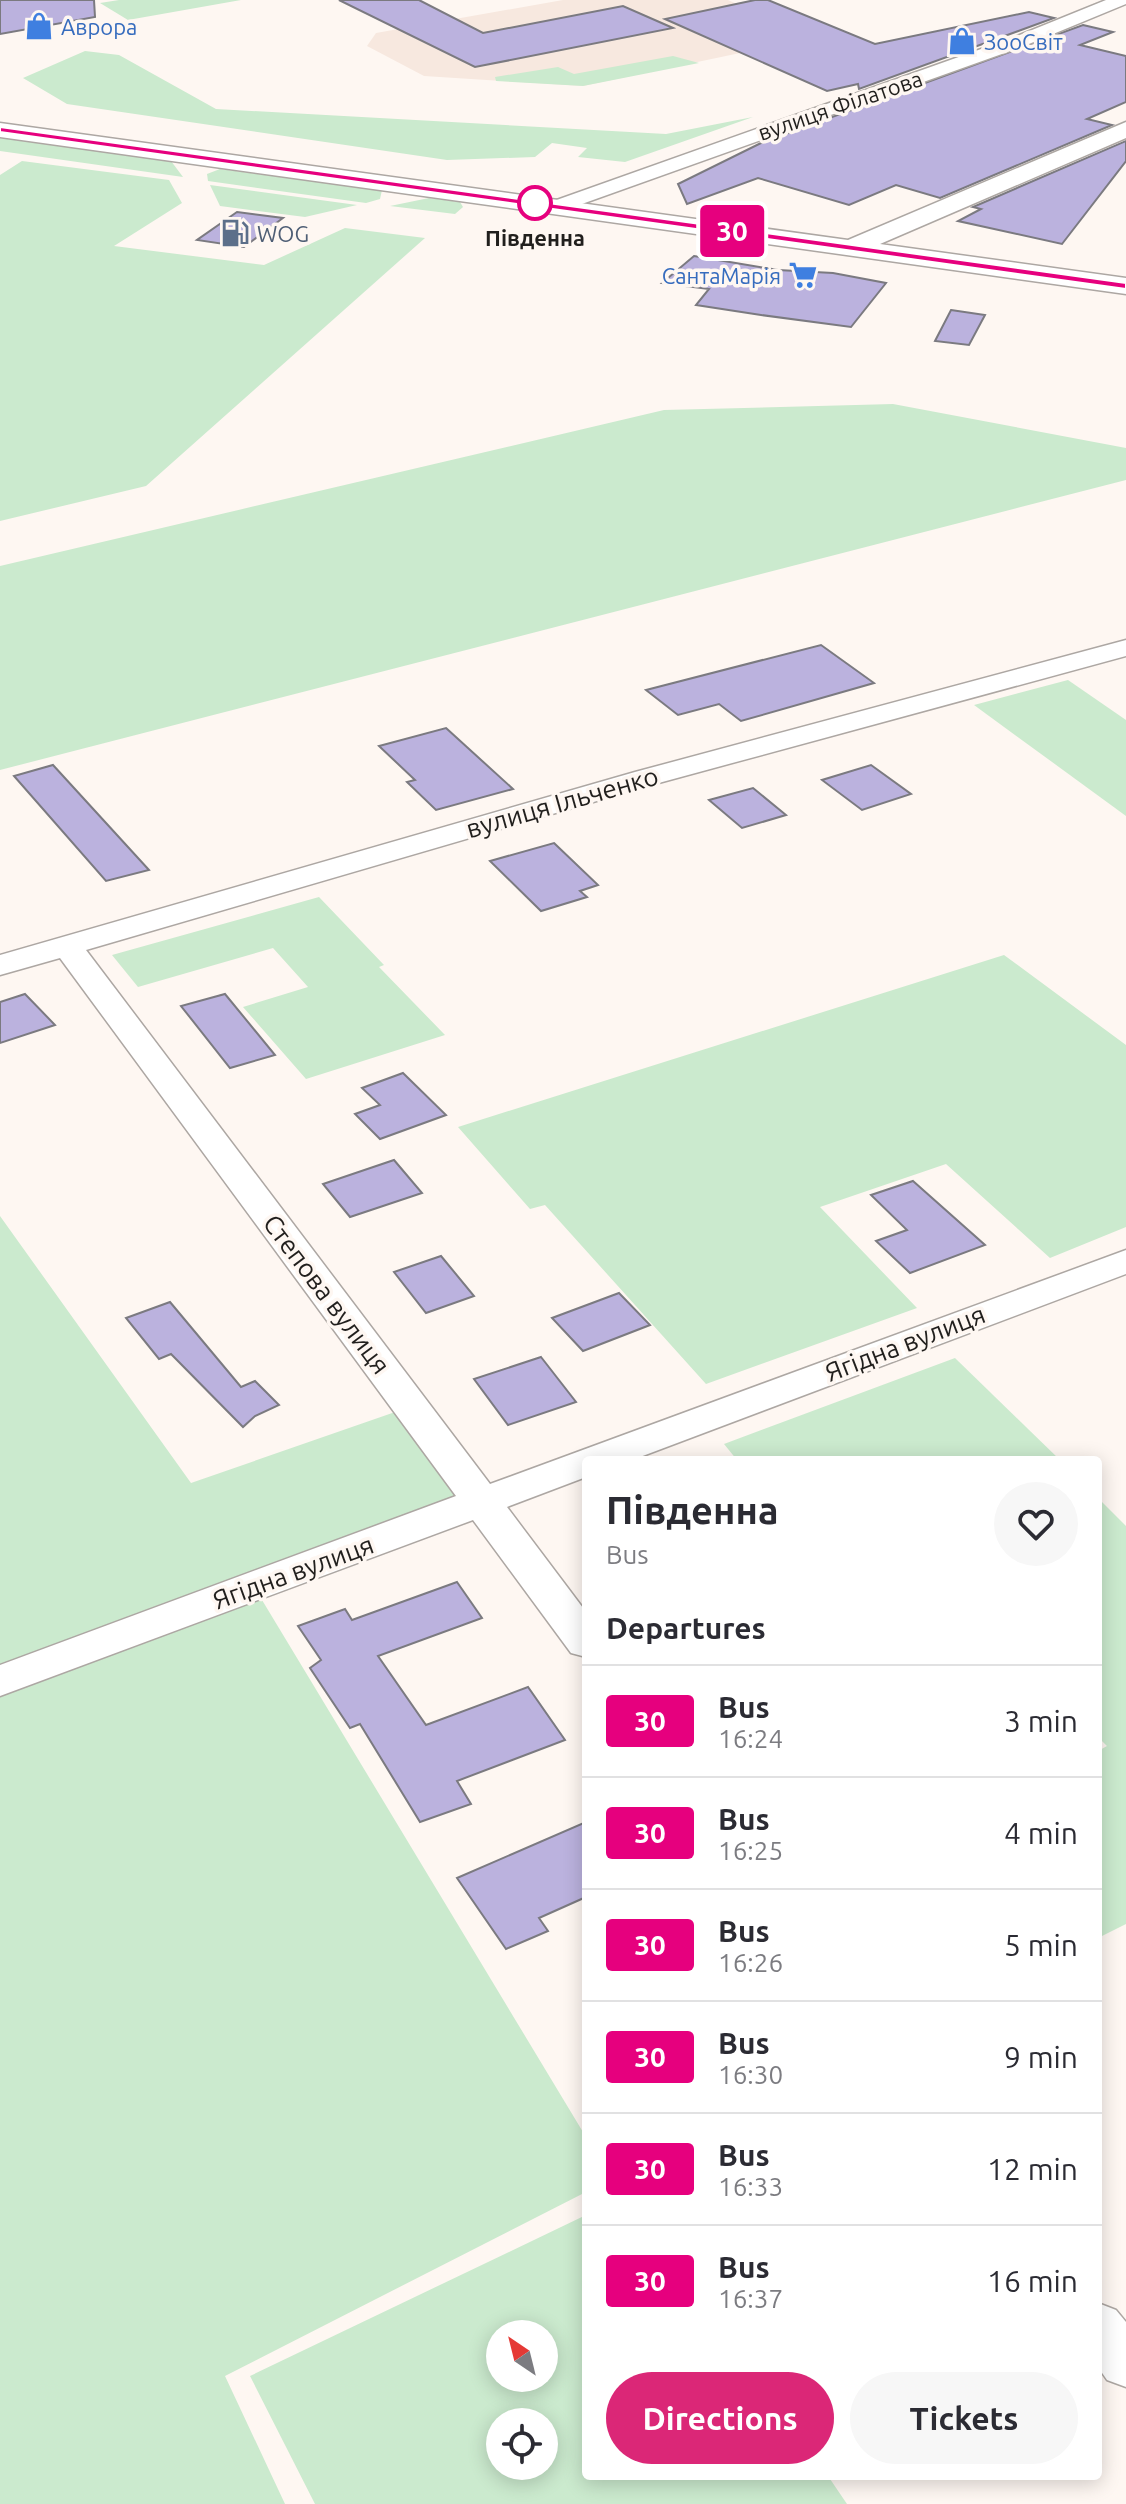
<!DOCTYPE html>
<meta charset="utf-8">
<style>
:root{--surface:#fff;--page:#f7f7f7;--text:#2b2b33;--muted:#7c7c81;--line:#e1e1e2;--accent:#db2777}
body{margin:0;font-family:Ubuntu,sans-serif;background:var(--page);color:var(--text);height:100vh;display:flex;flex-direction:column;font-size:30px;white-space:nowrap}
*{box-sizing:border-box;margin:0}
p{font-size:26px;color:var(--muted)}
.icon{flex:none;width:44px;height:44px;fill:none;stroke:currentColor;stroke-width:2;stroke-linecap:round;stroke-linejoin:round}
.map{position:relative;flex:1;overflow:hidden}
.panel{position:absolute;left:582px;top:1456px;width:520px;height:1024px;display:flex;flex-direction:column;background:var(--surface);border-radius:8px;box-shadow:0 4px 20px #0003}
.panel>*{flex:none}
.badge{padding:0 16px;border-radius:6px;font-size:28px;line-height:52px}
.needle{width:52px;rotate:325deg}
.controls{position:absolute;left:486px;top:2320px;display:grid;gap:16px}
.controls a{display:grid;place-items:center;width:72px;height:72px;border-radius:50%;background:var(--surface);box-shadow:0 4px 20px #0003;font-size:40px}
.map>.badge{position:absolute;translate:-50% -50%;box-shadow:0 0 0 4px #fff}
h2{padding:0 24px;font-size:30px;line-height:72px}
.round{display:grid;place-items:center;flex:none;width:84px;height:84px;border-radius:42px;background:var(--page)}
.headline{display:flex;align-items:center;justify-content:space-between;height:136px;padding:0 24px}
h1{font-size:38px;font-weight:600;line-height:60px}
.action{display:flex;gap:16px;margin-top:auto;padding:16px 24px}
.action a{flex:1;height:92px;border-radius:48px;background:var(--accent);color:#fff;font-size:32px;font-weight:600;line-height:92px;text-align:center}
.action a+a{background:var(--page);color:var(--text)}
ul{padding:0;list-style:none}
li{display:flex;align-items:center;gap:24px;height:112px;padding:0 24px;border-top:2px solid var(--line)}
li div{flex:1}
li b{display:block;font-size:30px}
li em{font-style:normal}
li .badge{min-width:88px;font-weight:700;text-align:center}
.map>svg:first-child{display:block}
</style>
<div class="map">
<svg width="1126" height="2504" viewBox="0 0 1126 2504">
<rect width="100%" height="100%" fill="#fef7f2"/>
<polygon fill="#f7e8df" points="563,0 728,0 812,38 583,86 424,76 367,46 376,33"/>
<g fill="#cbeace" fill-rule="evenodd">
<polygon points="119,0 241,0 128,20 100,3"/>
<polygon points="85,51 119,55 216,109 666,134 753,117 625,162 578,157 587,148 552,143 535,157 447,160 67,104 23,78"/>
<polygon points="673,56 699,63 583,86 496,81 495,77 558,67 574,74"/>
<polygon points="0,138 171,161 183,177 0,151"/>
<polygon points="22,161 169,180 182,203 114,246 264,265 345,228 425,238 146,486 0,521 0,175"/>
<polygon points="220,169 382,190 380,199 366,203 208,181 207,174"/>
<polygon points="210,185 357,205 305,217 220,206"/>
<polygon points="429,198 460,202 463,207 455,214 390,206"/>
<polygon points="893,404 1126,448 1126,480 0,770 0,566 664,410"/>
<polygon points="1068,680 1126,720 1126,816 974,705"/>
<polygon points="319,897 384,965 379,967 445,1035 306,1079 243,1007 308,987 273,948 138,987 112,955"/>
<polygon points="1004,955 1126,1045 1126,1227 1050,1258 946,1164 820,1207 917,1308 706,1384 545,1205 530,1209 458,1127"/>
<polygon points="0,1216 191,1483 398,1411 470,1499 250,1580 586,2137 586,2192 225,2376 285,2504 0,2504"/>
<polygon points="955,1358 1060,1460 737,1460 724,1444"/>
<polygon points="1098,1498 1126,1526 1126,1924 1098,1938 1098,1751 1107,1746 1098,1737"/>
<path d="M586,2215V2476H828L847,2504H315L250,2376ZM500,2334H544V2378H500ZM500,2422H544V2466H500Z"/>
</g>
<g fill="#bbb2de" stroke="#7b7a80" stroke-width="2">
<polygon points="0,0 94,0 95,17 0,34"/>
<polygon points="339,0 419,0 483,33 623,6 673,28 475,67"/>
<polygon points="755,0 768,0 875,44 1029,12 1054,18 859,89 858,84 827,91 665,19"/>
<polygon points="1083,25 1113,32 1080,45 1126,56 1126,102 1087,119 1112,125 940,198 896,185 849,205 758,178 687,204 678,184 761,143"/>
<polygon points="1126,141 1126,161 1062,244 958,221 981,209 973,207"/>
<polygon points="237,212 283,218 244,247 197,240"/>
<polygon points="694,256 778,270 833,273 886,283 851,327 761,315 696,305 709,289 662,283"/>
<polygon points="951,310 985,315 969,345 935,341"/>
<polygon points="821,645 874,683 741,721 719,704 678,715 646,690"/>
<polygon points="446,728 513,789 436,810 407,782 415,780 379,746"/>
<polygon points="53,765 149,870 106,881 14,776"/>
<polygon points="871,765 911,794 862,810 822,780"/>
<polygon points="753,788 786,815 742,828 709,800"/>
<polygon points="554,843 598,885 580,891 587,897 541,911 490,861"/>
<polygon points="25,994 55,1025 0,1043 0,1002"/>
<polygon points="225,994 275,1055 230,1068 181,1006"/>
<polygon points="403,1073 446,1115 380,1139 355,1114 380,1105 362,1088"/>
<polygon points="394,1160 422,1193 350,1217 323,1184"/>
<polygon points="913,1181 985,1245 910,1273 876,1241 907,1230 871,1195"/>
<polygon points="441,1256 474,1296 426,1313 394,1272"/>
<polygon points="619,1293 650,1325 583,1351 552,1318"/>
<polygon points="170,1302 241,1387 255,1381 279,1405 255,1416 243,1427 171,1354 159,1359 126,1318"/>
<polygon points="541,1357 576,1402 508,1425 474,1379"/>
<polygon points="457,1582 482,1618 378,1656 426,1725 528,1687 565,1740 457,1781 471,1804 420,1822 360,1724 350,1728 310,1668 321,1660 298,1626 345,1609 352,1620"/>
<polygon points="586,1822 586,1897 539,1918 548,1931 506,1949 457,1878"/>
</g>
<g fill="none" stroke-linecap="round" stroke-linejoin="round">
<defs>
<g id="street">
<polygon points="1106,0 1126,0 1126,4 1024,46 565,210 551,210 548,206 551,202 1012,38"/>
<polygon points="1126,640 1126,656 655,784 86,950 490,1484 1126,1250 1126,1274 632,1460 586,1460 586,1477 507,1507 586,1612 586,1657 571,1653 473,1520 0,1696 0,1665 456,1496 60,958 0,975 0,955 635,772"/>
<polygon points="1098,2303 1116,2310 1126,2322 1126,2387 1107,2380 1098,2367"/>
</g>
<polygon id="secondary" points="1126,122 1126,138 880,244 1126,278 1126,294 0,137 0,123 848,240"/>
</defs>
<use href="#street" stroke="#ada7a3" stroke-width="3"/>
<use href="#secondary" stroke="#ada7a3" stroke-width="3"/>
<use href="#street" fill="#fff" fill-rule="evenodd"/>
<use href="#secondary" fill="#fff" fill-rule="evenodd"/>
</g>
<polygon fill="#e6007e" stroke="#fff" stroke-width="2" points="0,127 1126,283 1126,289 0,132"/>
<defs>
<symbol id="shop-bare" viewBox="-9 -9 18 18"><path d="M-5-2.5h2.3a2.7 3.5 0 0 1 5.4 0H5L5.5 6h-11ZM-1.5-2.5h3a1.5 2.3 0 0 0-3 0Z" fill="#3f7fe0" stroke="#fef7f2" stroke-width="2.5" paint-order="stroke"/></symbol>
<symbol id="fuel-bare" viewBox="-9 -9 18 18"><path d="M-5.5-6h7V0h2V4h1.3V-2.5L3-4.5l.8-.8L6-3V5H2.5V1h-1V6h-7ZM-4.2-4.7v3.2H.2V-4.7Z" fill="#5c6f8a" stroke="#fef7f2" stroke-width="2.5" paint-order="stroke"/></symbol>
<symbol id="supermarket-bare" viewBox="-9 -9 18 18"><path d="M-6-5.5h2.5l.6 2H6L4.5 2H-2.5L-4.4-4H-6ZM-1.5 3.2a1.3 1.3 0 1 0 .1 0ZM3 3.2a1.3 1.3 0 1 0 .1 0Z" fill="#3f7fe0" stroke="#fef7f2" stroke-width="2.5" paint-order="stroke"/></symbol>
</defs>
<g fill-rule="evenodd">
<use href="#shop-bare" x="19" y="6" width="40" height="40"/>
<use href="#shop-bare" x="942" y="21" width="40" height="40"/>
<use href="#fuel-bare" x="215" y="213" width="40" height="40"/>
<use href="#supermarket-bare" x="783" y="255" width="40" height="40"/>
</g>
<circle fill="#fff" stroke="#e6007e" stroke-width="4" cx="535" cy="203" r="16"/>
<g text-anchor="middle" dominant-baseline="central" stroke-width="7" stroke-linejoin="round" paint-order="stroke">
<g font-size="22" fill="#366cbe" stroke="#fef7f2" text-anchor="start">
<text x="61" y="26">Аврора</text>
<text x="984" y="41">ЗооСвiт</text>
<text x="781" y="275" text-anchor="end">СантаМарія</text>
</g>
<g font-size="22" fill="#211f1d" stroke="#fef7f2">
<text transform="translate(840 105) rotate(-19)">вулиця Філатова</text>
</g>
<g font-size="22" fill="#4e5e75" stroke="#fef7f2" text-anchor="start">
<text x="257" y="233">WOG</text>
</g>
<g font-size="22" font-weight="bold" fill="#211f1d" stroke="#fef7f2">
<text x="535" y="237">Південна</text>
</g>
<g font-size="26" fill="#211f1d" stroke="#fef7f2">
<text transform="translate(562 802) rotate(-16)">вулиця Ільченко</text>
<text transform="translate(327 1294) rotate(53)">Степова вулиця</text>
<text transform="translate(905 1343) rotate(-21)">Ягідна вулиця</text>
<text transform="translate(293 1572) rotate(-20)">Ягідна вулиця</text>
</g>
</g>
</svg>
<div class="controls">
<a><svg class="needle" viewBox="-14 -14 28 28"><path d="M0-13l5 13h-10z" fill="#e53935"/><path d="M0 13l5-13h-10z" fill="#7c7c81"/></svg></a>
<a><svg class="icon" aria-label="locate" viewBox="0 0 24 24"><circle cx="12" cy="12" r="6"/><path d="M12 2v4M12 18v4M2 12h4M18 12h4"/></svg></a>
</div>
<b class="badge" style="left:732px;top:231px;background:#e6007e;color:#fff">30</b>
<section class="panel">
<div class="headline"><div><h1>Південна</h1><p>Bus</p></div><a class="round"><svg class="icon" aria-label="heart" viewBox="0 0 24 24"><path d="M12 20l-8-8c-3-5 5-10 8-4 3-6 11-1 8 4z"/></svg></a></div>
<h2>Departures</h2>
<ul>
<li><span class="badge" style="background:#e6007e;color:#fff">30</span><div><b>Bus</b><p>16:24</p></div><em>3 min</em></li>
<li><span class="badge" style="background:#e6007e;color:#fff">30</span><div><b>Bus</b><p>16:25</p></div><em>4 min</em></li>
<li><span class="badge" style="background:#e6007e;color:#fff">30</span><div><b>Bus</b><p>16:26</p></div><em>5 min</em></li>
<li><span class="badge" style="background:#e6007e;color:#fff">30</span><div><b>Bus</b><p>16:30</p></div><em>9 min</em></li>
<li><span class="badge" style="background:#e6007e;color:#fff">30</span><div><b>Bus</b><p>16:33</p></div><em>12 min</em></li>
<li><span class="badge" style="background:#e6007e;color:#fff">30</span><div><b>Bus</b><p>16:37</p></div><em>16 min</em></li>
</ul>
<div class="action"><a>Directions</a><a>Tickets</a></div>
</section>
</div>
